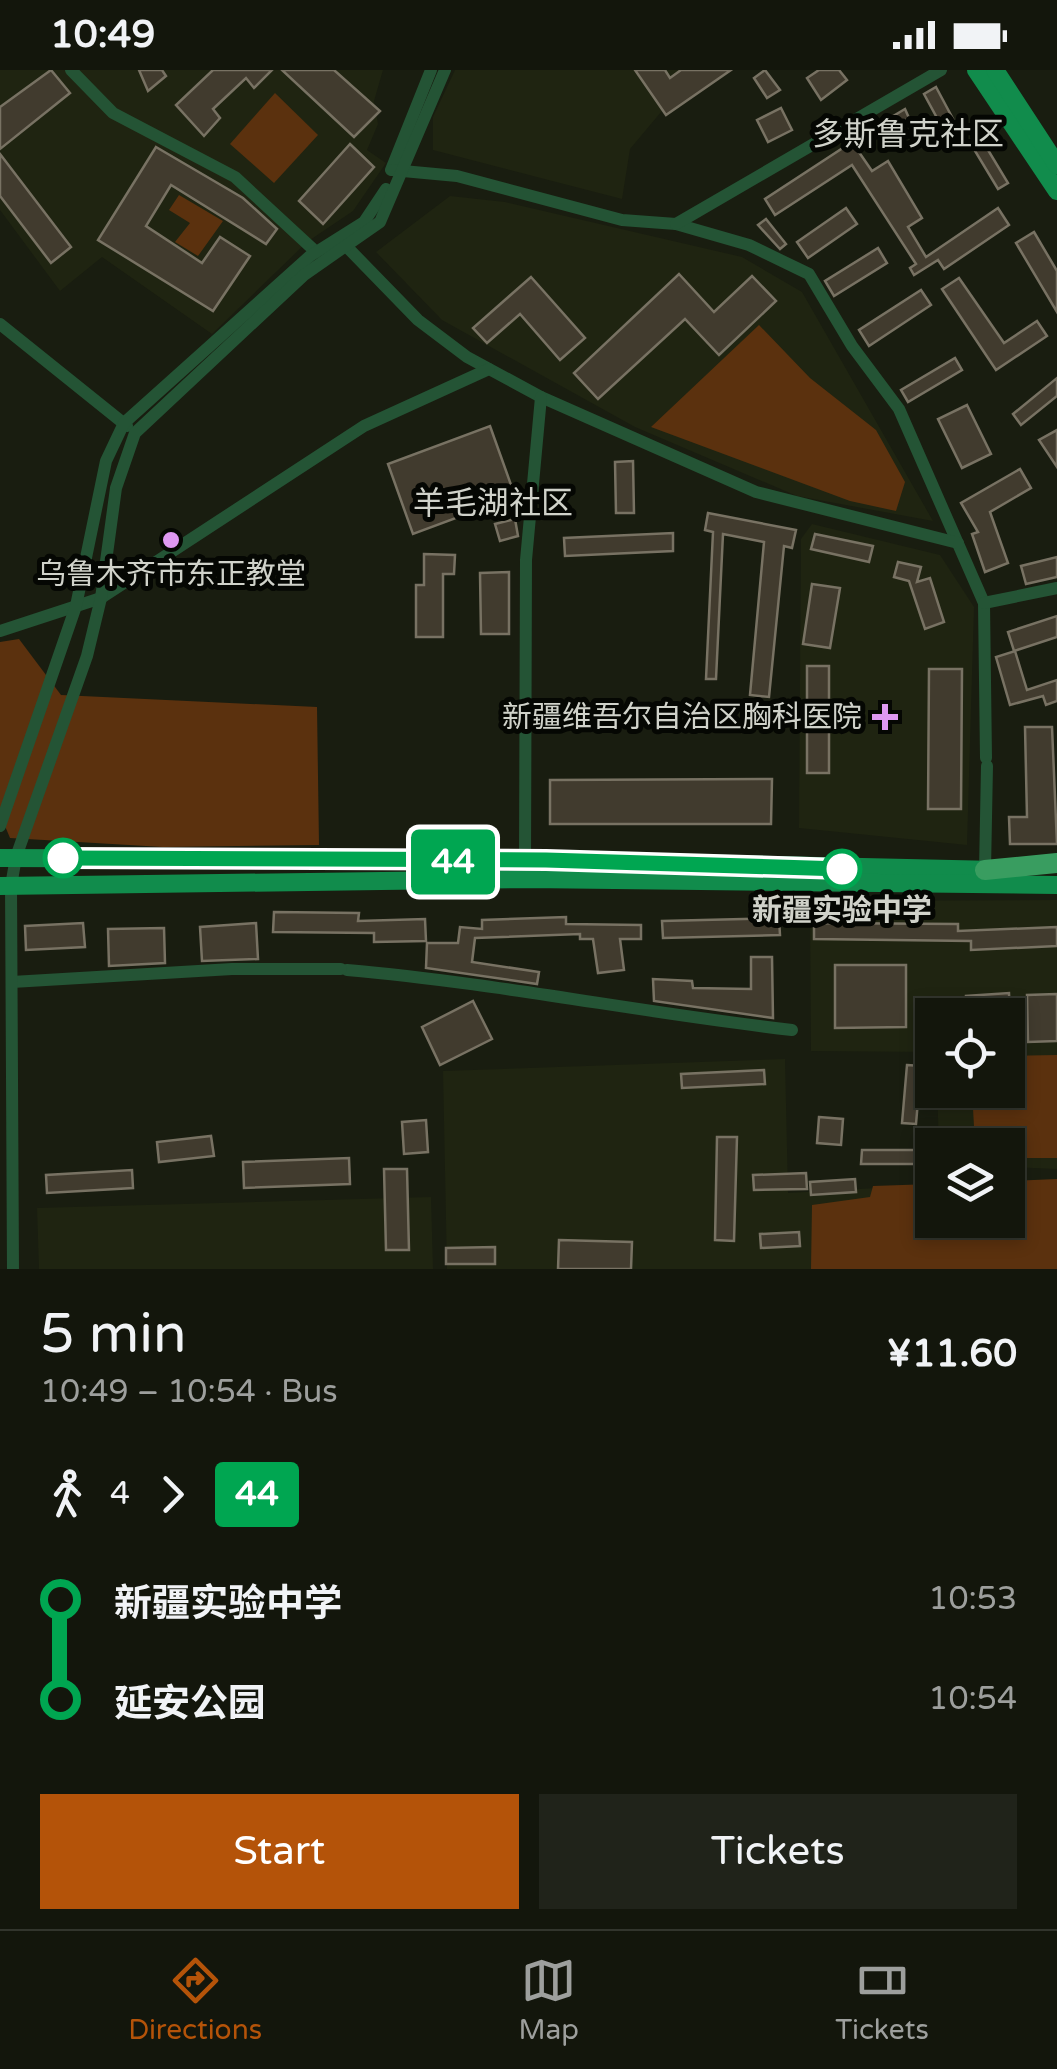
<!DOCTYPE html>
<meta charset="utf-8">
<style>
:root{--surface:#13160c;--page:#20231a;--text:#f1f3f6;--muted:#9d9f9d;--line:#32352d;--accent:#b45309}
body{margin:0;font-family:"Varela Round","Noto Sans SC",sans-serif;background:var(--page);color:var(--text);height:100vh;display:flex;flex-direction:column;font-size:38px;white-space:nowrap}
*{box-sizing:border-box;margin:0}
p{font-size:32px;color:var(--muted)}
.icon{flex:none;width:55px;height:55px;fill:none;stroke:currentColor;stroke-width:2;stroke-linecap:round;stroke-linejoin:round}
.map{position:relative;height:1199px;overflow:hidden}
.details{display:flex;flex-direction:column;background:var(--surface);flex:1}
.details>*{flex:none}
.badge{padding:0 20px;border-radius:8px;font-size:35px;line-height:65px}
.buttons{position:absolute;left:915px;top:928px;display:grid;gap:20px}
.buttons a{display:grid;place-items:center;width:110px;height:110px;border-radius:0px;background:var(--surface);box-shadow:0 5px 15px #0003,0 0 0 2px var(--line);font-size:50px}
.map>.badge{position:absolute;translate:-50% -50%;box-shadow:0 0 0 5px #fff}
.legs{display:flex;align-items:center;gap:15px;height:110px;padding:0 40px;font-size:32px}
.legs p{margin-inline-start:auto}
.overview{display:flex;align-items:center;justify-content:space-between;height:170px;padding:0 40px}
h1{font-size:55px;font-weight:600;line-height:75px}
.button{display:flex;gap:20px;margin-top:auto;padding:20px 40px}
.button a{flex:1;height:115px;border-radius:0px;background:var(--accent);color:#fff;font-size:40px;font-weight:600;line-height:115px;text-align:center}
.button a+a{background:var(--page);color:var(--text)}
ul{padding:0 40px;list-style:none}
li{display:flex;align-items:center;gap:35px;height:100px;font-size:38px}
li i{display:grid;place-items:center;width:15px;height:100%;margin:0 12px;background:currentColor}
li i::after{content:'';width:25px;height:25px;margin:-12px;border:8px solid;border-radius:50%;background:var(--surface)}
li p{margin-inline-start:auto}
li:first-child i{background:linear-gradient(#0000 50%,currentColor 0)}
li:last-child i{background:linear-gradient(currentColor 50%,#0000 0)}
.status{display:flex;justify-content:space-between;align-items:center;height:70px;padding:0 50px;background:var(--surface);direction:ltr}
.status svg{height:28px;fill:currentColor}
.tab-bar{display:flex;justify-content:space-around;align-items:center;height:140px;border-top:2px solid var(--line);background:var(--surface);font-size:28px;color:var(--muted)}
.tab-bar a{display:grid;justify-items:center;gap:5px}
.tab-bar .selected{color:var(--accent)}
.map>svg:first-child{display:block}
</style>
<div class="status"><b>10:49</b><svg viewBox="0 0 49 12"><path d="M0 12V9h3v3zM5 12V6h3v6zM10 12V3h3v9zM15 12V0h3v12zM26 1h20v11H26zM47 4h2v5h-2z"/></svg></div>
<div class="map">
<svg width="1057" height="1199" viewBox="0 0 1057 1199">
<rect width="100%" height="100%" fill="#191d10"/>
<g fill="#1f2411">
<polygon points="0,0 383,0 374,31 378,54 367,80 386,93 353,141 307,172 212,264 102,187 60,221 0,140"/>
<polygon points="455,0 720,0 661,42 630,79 622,129 433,80 433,47"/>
<polygon points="450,126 505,132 742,187 802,222 933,451 797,426 635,357 442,250 376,182"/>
<polygon points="812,454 940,485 974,537 967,775 799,758 801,469"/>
<polygon points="1057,830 1057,1099 1008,1097 1008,1075 939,1075 937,1020 1008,1020 1008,945 932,945 932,982 811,981 810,831"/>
<polygon points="785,989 788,1123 932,1115 932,1150 1008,1150 1057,1199 447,1199 443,1001"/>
<polygon points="431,1127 433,1199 39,1199 37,1138"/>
</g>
<g fill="#5b310e">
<polygon points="275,23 318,65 274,113 230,74"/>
<polygon points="179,125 223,151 198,186 175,172 190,153 169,140"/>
<polygon points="759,255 810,308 876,360 905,412 896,441 850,431 651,357"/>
<polygon points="19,569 61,625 317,637 319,775 163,777 10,768 0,744 0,572"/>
<polygon points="1057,985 1057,1088 1008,1088 1008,1075 975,1075 972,1020 1008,1020 1008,986"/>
<polygon points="1057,1109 1057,1199 811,1199 812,1135 870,1127 873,1116 932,1114 932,1150 1008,1150 1008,1111"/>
</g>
<g fill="#413b2e" stroke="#787263" stroke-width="2.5">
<polygon points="51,0 70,23 0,79 0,37"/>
<polygon points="139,0 162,0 166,6 148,21"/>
<polygon points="213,0 272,0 254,18 246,8 213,39 220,48 204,66 176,35"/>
<polygon points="282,0 334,0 380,41 354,67"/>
<polygon points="635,0 665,0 670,8 681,0 731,0 666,45"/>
<polygon points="765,0 780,20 767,28 754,8"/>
<polygon points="819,0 839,0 847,10 821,30 807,8"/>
<polygon points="936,17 960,62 948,68 924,24"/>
<polygon points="781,38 792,60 768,72 757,50"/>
<polygon points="905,39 909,48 875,68 870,60"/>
<polygon points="979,65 1008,113 998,119 969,71"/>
<polygon points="852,72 872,101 888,91 922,148 908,157 926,187 998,138 1009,155 944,199 938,190 914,205 910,198 916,194 852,95 775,145 765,129"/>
<polygon points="350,74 374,97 323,154 299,131"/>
<polygon points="156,77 243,128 277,159 266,174 171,115 146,156 202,193 220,167 250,186 213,241 98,170"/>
<polygon points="0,84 71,177 51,193 0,126"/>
<polygon points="846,138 857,154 808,188 797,172"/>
<polygon points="766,149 786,174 780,179 758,155"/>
<polygon points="1034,162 1057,201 1057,242 1016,173"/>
<polygon points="878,178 887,193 834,226 825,211"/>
<polygon points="679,204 714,242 752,206 776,231 719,285 685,249 598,329 574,303"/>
<polygon points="531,207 585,268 560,290 520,244 487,273 473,258"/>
<polygon points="959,208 1004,273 1037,251 1047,266 996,300 942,219"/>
<polygon points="921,220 931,235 869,276 859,260"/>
<polygon points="955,288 962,300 908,332 901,320"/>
<polygon points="1057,308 1057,326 1021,355 1013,344"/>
<polygon points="967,335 991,384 962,398 938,349"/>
<polygon points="490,356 515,426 413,464 388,394"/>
<polygon points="1057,360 1057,397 1039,370"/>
<polygon points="633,391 634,443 616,443 615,392"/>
<polygon points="1020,399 1031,418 990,442 1008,493 985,502 972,464 978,462 961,433"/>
<polygon points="708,443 796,460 792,478 784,476 769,627 750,625 764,472 723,464 716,609 706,609 713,462 705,460"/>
<polygon points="515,449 518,466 500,471 495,454"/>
<polygon points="673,463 673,481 565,486 564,468"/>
<polygon points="815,464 873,476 869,492 811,479"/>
<polygon points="424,484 455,485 454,504 443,504 443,567 416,567 416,515 424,515"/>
<polygon points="1057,487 1057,507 1026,514 1021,496"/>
<polygon points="898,492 921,497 917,512 930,508 944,552 925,559 909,511 894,507"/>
<polygon points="509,502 509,564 481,564 480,503"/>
<polygon points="812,514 840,518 830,578 803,574"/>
<polygon points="1057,546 1057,567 1014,581 1008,562"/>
<polygon points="1015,581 1027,620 1057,610 1057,631 1046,635 1043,626 1010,635 996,587"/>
<rect x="807" y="596" width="22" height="107"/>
<polygon points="929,599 962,599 961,739 928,739"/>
<polygon points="1025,657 1052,657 1057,774 1010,774 1009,747 1027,747"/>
<polygon points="772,709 771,754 550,754 550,710"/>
<polygon points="274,842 359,843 358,851 425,849 426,871 374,872 374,863 273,862"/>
<polygon points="566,847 566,854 641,855 641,869 620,869 624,900 598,903 593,869 580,869 580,864 475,868 472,892 539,902 537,914 426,898 427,873 458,873 460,857 482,859 482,850"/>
<polygon points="779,848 780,865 663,868 662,851"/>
<polygon points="83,853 85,877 26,880 25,856"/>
<polygon points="256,853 258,889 202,891 200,857"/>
<polygon points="814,853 958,854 958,861 1057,857 1057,876 971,880 971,871 814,869"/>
<polygon points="164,858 165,893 109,896 108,859"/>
<polygon points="751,887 772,887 773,948 654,931 653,909 692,911 693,918 751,919"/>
<polygon points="835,895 906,895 906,957 835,958"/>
<polygon points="1009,923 1010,945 967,945 966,926"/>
<polygon points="1057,924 1057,971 1028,972 1027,925"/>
<polygon points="473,931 492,969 440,995 422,957"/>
<polygon points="907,995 921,996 916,1054 902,1053"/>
<polygon points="764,1000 765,1014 682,1018 681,1004"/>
<polygon points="819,1047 843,1049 841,1075 817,1073"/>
<polygon points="426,1050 428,1082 404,1084 402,1052"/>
<polygon points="211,1066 214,1086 159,1092 157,1072"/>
<polygon points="717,1067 737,1067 734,1171 715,1170"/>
<polygon points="862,1080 918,1080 918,1094 861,1094"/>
<polygon points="349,1088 350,1114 244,1118 243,1092"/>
<polygon points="384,1099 407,1099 409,1180 386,1180"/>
<polygon points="132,1100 133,1118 47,1123 46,1105"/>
<polygon points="806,1103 807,1119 754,1120 753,1105"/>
<polygon points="855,1109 856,1122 811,1125 810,1112"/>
<polygon points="799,1162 800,1176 761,1178 760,1164"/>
<polygon points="559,1170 632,1172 631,1199 558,1199"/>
<polygon points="495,1177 495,1194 446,1194 446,1178"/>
</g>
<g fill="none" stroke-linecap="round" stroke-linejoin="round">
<g stroke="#245435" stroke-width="12">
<polyline points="71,0 113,43 235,107 316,182"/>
<polyline points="391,100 431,0"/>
<polyline points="392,100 457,106 622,150 676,154 749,175 809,204 852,276 899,339 984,533 986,688"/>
<polyline points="676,154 941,0"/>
<polyline points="346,176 418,250 467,287 541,327 756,422 958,473"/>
<polyline points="0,254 127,356"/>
<polyline points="984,533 1057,518"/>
<polyline points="0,561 101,528 364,356 489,299"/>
<polyline points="0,756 76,536 106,391 124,353 310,186 364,152 386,119"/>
<polyline points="525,793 526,490 541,327"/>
<polyline points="985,800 987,696"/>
<path d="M347,900C496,913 643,943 792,960"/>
<polyline points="12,912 232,899 341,899"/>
<polyline points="13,1199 11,816 16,787 87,586 101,528 116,418 135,363 304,205 380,152 445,0"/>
</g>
<g stroke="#118c4c" stroke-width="18">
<polyline points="976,0 1057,121"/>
<polyline points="995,0 1057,95"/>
<polyline points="0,788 546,790 997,800"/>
<polyline points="0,816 529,809 1057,815"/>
</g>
<polyline stroke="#399d60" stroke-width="20" points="985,800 1057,793"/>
</g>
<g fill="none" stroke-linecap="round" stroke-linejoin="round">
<defs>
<polyline id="line-1" points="63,788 546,790 842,799"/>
</defs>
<use href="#line-1" stroke="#fff" stroke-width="22"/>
<use href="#line-1" stroke="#00a651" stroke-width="15"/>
</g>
<g fill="#de98f2" stroke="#050703" stroke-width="4">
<circle cx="171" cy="470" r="10"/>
<path d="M880 632h10v10h10v10h-10v10h-10v-10h-10v-10h10z"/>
</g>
<g fill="#fff" stroke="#00a651" stroke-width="5">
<circle cx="63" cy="788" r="18"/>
<circle cx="842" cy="799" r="18"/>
</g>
<g text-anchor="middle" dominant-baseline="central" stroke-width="10" stroke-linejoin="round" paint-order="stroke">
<g font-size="30" fill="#d0d2ca" stroke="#050703">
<text x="171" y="504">乌鲁木齐市东正教堂</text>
<text x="862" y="647" text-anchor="end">新疆维吾尔自治区胸科医院</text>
</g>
<g font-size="30" font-weight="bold" fill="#d0d2ca" stroke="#050703">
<text x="842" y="840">新疆实验中学</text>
</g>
<g font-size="32" fill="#d0d2ca" stroke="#050703">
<text x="908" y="65">多斯鲁克社区</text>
<text x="493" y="434">羊毛湖社区</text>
</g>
</g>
</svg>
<div class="buttons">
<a><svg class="icon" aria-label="locate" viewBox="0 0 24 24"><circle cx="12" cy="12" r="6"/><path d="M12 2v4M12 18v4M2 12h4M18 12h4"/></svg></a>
<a><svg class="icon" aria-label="layers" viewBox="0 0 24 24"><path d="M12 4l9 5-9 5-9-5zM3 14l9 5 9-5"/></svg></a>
</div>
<b class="badge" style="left:453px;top:792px;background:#00a651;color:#fff">44</b>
</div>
<section class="details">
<div class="overview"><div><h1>5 min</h1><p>10:49 – 10:54 · Bus</p></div><b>¥11.60</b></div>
<div class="legs"><svg class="icon" aria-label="walk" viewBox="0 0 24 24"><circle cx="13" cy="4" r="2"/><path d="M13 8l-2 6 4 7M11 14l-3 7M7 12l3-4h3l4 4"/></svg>4<svg class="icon" aria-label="forward" viewBox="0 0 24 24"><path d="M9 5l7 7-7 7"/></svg><b class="badge" style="background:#00a651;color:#fff">44</b></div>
<ul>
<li><i style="color:#00a651"></i><b>新疆实验中学</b><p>10:53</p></li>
<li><i style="color:#00a651"></i><b>延安公园</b><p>10:54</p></li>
</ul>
<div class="button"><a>Start</a><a>Tickets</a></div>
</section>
<nav class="tab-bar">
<a class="selected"><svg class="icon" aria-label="directions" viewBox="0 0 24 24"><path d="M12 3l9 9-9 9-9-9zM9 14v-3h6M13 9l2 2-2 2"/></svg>Directions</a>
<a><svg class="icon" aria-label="map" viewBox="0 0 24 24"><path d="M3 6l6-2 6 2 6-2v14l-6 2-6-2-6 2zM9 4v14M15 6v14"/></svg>Map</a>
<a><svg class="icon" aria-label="tickets" viewBox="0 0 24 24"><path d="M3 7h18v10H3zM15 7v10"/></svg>Tickets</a>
</nav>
